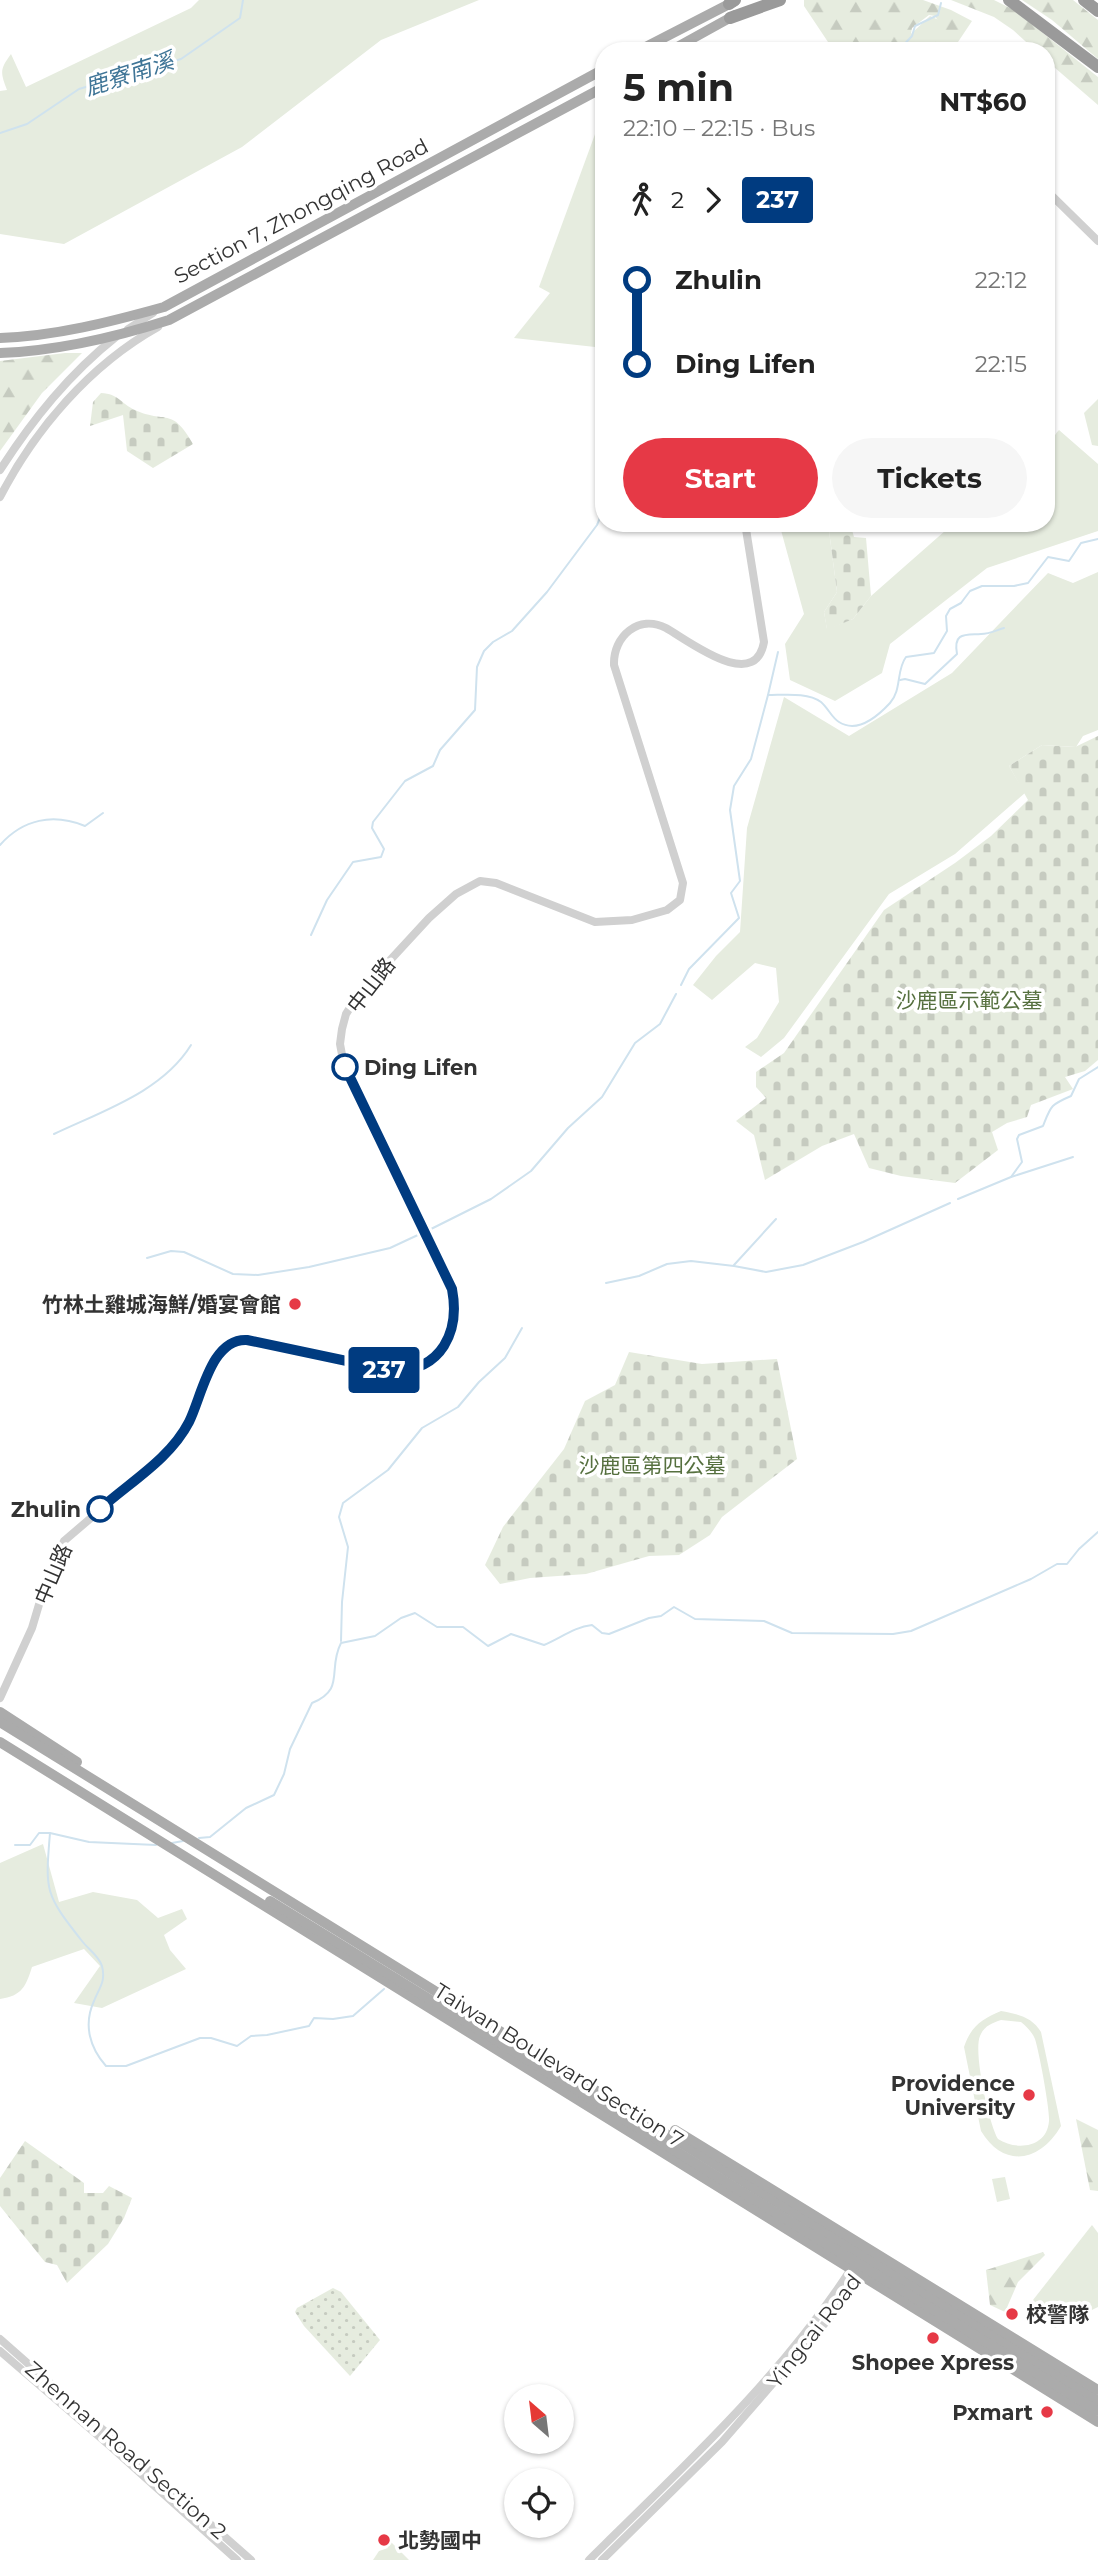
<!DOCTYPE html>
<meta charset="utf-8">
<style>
:root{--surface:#fff;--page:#f6f6f6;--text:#222;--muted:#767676;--accent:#e63946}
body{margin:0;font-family:Montserrat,"Noto Sans TC",sans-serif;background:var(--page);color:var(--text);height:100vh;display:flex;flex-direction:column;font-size:26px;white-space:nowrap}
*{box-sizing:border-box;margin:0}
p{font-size:23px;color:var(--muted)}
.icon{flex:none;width:38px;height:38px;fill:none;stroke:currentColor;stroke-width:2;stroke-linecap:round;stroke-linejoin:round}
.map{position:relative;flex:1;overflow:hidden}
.panel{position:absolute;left:595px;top:42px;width:460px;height:490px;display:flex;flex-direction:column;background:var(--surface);border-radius:28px;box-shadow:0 2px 5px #0004}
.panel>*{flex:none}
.badge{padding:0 14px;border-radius:5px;font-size:24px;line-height:46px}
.needle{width:46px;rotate:332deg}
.fabs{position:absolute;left:504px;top:2384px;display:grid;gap:14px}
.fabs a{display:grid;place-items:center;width:70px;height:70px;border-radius:50%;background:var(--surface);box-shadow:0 2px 5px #0004;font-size:35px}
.map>.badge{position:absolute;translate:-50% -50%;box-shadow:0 0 0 4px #fff}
.legs{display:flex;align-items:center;gap:10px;height:77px;padding:0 28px;font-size:23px}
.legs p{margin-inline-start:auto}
.head{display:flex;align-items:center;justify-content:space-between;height:119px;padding:0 28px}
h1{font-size:38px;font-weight:700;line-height:52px}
.primary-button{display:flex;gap:14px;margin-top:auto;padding:14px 28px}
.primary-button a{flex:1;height:80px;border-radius:42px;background:var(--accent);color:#fff;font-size:28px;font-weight:700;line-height:80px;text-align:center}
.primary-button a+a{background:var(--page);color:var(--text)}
ul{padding:0 28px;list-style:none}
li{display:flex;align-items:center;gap:24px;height:84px;font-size:26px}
li i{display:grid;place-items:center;width:10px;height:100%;margin:0 9px;background:currentColor}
li i::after{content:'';width:18px;height:18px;margin:-9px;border:5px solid;border-radius:50%;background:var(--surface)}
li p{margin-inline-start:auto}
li:first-child i{background:linear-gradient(#0000 50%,currentColor 0)}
li:last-child i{background:linear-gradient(currentColor 50%,#0000 0)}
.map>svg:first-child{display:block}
</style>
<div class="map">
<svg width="1098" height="2560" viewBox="0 0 1098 2560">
<defs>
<pattern id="forest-firs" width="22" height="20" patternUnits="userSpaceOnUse" patternTransform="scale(1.75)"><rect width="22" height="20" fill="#e6ecdf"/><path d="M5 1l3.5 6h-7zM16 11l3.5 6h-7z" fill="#c6cbc0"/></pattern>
<pattern id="cemetery-stones" width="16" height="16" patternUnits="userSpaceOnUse" patternTransform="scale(1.75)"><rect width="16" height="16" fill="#e6ecdf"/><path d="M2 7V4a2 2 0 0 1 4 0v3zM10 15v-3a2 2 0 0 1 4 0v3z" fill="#c6cbc0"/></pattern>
<pattern id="park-dots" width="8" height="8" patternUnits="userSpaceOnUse" patternTransform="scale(1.75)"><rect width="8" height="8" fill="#e6ecdf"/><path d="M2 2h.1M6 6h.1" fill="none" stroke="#c6cbc0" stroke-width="1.8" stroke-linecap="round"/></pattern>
</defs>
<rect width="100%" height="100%" fill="#fff"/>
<g fill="#e6ecdf" fill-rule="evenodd">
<path d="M199,0H479L381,40L242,147L64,244L0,234V91L7,90C0,72 0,69 11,54L26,87L191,8Z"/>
<polygon points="930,16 954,27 946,51 893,51"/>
<polygon points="598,126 604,131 604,348 514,338 550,293 539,287"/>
<polygon points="1098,399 1098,446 1092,445 1084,413"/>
<path d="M1059,430L1098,464V531L987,568L890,644L882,673L835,701L790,680L785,644L804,614L779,523H828L837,592L824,612L827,629L853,619L871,596L954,523H1046C1046,499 1042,447 1059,430Z"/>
<polygon points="1098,572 1098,730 1083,736 1076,747 1042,745 1009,766 1025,793 955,854 889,894 784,1038 761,1057 745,1047 757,1038 779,1002 776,968 755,963 712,1000 693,985 716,956 740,932 747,828 784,697 849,736 952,673 1048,573 1073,583"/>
<path d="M43,1844L59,1902L93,1892L137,1900L158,1918L182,1909L187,1919L164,1935L170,1950L186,1969L102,2008L74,2003L100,1966L84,1949L32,1967C26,1986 22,1996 0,1999V1863Z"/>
<path d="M1001,2011C1018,2014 1032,2017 1041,2032L1061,2126C1040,2162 1004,2169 981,2131L964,2047C971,2026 982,2019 1001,2011ZM1001,2020L1021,2022C1027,2027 1032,2032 1035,2039C1039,2051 1050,2110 1049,2121C1047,2148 1016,2151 998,2139C989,2124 973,2052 980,2036C984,2026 992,2023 1001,2020Z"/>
<polygon points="1005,2177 1010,2199 997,2202 992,2179"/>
<polygon points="1092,2225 1098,2233 1098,2307 1055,2328 1033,2300"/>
<polygon points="385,2536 409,2560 373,2560 379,2551 388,2548 382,2540"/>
</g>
<g fill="url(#forest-firs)">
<polygon points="804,0 923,0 951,10 972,21 952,51 929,51 937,40 940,24 935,16 929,15 912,28 910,39 893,51 834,51 804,6"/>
<polygon points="951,0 994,0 1014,10 1098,77 1098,105 1047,61 1046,51 1036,51 1013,30 994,17"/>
<polygon points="1022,0 1073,0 1098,20 1098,59 1052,20"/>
<polygon points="65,353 82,353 42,393 0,451 0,361"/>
<polygon points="1076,2119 1098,2130 1098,2191 1090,2190"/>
<polygon points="1043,2252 1045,2255 1018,2282 1005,2312 990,2305 986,2270"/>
</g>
<g fill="url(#cemetery-stones)">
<path d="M101,393C119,394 120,403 135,410C165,424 172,406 193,444L153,468L127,451L123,415L90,426L93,402Z"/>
<polygon points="828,523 850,523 854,537 866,538 871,596 853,619 827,630 824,612 837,592"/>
<polygon points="1098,736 1098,1060 1085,1071 1065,1077 1073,1089 1031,1105 1027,1117 1007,1123 992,1132 998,1150 955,1183 901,1176 869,1168 854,1134 822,1146 765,1180 754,1135 736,1121 766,1098 756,1087 756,1072 784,1053 884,910 955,863 991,836 1028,800 1009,766 1042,745 1075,747"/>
<polygon points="629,1352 702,1364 777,1359 797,1459 722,1517 710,1535 679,1555 649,1556 586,1574 530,1578 500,1584 485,1565 503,1527 564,1449 585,1401 615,1385"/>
<polygon points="25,2141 84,2183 84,2193 103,2193 109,2186 132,2198 124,2218 108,2244 67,2283 57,2265 45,2262 0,2206 0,2178"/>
</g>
<polygon fill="url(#park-dots)" points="333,2288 341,2292 380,2340 350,2376 304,2326 295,2312 297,2308"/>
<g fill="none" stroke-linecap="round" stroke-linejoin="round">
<g stroke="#cfe2ee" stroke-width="2">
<polyline points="898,51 912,36 915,26 938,15 941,3"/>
<polyline points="0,133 27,124 79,89 181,59 240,18 243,0"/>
<path d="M900,680L905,679L925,684L957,654C953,632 965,635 981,634C989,634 997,630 1004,628"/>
<polyline points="768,695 778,652"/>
<path d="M0,845C23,819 53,813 85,826L103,813"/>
<polyline points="311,935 327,900 353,862 381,857 384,849 372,828 373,822 405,781 433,766 440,750 475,710 477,667 484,651 493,642 512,631 547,592 597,525 604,508"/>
<path d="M681,985L689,969L739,918L731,893L740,881L730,810L734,786L751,759L768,695C784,695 808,692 821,702C828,708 832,718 839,722C858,734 878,716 890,703C902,690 896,670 906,657L934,653L947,631L946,616L950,609L961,603L970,591L982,586H1014L1028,583L1048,557L1069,561L1081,543L1098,539"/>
<path d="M54,1134C102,1111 162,1092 191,1045"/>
<path d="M1011,1177L1022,1162L1017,1139L1019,1135L1043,1126C1051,1106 1050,1105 1071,1096L1079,1079L1098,1067"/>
<polyline points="958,1199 1011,1177 1073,1157"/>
<polyline points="429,1230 491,1199 531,1171 568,1128 602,1097 635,1043 660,1024 676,994"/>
<polyline points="147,1258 171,1251 184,1252 233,1274 258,1275 309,1267 390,1248 420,1234"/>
<polyline points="734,1265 776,1219"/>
<polyline points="606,1283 639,1276 667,1264 691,1261 734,1266 766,1272 803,1265 863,1242 950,1203"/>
<polyline points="341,1641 342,1602 348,1547 339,1517 343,1503 388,1470 422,1428 458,1407 479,1382 505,1358 522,1328"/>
<polyline points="50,1833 89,1842 156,1845"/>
<path d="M199,1838L210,1837L246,1808L274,1795L284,1774L290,1749L312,1703C346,1689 327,1670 341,1643L375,1636L401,1618L415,1613L437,1627H463L488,1646L511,1634L544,1645C561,1638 574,1627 592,1625L602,1633L609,1634L649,1618L661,1616L674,1607L695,1619L764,1621L792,1633L893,1634L911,1631L1031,1579L1057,1564H1067L1079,1549L1098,1532"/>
<polyline points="172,1843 183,1841"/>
<path d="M15,1845H30L39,1833H50C45,1892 45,1894 82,1941C88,1949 99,1956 102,1966C106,1982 99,1988 94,2001C83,2025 90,2048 106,2066H126L200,2038H211L237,2046L251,2036L267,2035L309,2026L314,2018L333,2019L353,2016L384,1989"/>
</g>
<g stroke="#d0d0d0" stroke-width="8">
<polyline points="1046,190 1098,241"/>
<polyline points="128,329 153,313"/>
<path d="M0,470C33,419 69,374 117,336"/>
<path d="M0,497C35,429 90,365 158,327"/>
<path d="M0,1698L32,1628L49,1571L64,1541L161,1458L178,1440L188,1424L220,1351L234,1341L247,1340L377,1369L408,1371L421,1367L430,1360L451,1334L455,1311L452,1289L344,1065L340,1044L342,1029L346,1014L358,995L429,918L456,894L480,881L496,883L595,922L632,920L667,910L680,900L683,883L614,665C613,636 639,614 666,628C689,641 755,693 764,642L745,523"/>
<polyline points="0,2339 251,2560"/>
<polyline points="0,2351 109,2445 237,2560"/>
<path d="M589,2560C683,2467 781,2378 853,2266"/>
<polyline points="602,2560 722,2442 827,2321 862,2270"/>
</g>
<g stroke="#ababab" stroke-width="10">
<polyline points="638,51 735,1"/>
<polyline points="670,51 735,15"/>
<path d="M0,338C56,336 110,322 164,307L604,69"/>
<path d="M0,353C58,351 113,338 169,320L604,87"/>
<polyline points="0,1712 77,1762"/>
<polyline points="0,1722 1098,2401"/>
<polyline points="0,1742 1098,2422"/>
<polyline points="270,1901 1098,2411"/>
<polyline points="675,2130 1098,2390"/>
</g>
<g stroke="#9a9a9a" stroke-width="12">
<polyline points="1009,0 1098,67"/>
<polyline points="1084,0 1098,11"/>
<polyline points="729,4 735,0"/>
<polyline points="730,18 780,0"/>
</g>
</g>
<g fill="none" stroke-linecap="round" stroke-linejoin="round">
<defs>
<path id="line-1" d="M100,1509C130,1482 170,1459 189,1422C202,1396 211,1338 247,1340L394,1371C442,1370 460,1332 452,1289L345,1067"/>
</defs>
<use href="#line-1" stroke="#fff" stroke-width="16"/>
<use href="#line-1" stroke="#003b80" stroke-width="10"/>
</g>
<g fill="#fff" stroke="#003b80" stroke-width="3.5">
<circle cx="345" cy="1067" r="12"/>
<circle cx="100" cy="1509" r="12"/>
</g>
<g fill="#e63946" stroke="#fff" stroke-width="2.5">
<circle cx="295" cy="1304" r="7"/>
<circle cx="1029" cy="2095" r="7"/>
<circle cx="1012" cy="2314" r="7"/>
<circle cx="933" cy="2338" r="7"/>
<circle cx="1047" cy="2412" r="7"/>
<circle cx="384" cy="2540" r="7"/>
</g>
<g text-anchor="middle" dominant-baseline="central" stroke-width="7" stroke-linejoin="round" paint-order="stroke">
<g font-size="21" fill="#333" stroke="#fff">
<text transform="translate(301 211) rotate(-28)">Section 7, Zhongqing Road</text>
<text transform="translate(371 985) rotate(-52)">中山路</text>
<text transform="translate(53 1574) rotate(-67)">中山路</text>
<text transform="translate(559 2065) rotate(32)">Taiwan Boulevard Section 7</text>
<text transform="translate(814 2331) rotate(-52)">Yingcai Road</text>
<text transform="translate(126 2450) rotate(41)">Zhennan Road Section 2</text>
</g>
<g font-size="21" fill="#56703f" stroke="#fff">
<text x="969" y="1000">沙鹿區示範公墓</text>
<text x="652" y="1465">沙鹿區第四公墓</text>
</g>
<g font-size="21" font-weight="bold" fill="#333" stroke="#fff" text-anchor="start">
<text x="364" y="1067">Ding Lifen</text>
<text x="81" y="1509" text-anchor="end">Zhulin</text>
</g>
<g font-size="21" font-weight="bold" fill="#333" stroke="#fff" text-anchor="end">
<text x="281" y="1304">竹林土雞城海鮮/婚宴會館</text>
<text x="1015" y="2083">Providence<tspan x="1015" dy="24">University</tspan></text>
<text x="1026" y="2314" text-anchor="start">校警隊</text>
<text x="933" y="2362" text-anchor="middle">Shopee Xpress</text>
<text x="1033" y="2412">Pxmart</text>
<text x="398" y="2540" text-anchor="start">北勢國中</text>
</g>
<g font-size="23" font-style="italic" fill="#3f7597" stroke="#fff">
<text transform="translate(129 74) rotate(-18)">鹿寮南溪</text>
</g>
</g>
</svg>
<div class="fabs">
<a><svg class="needle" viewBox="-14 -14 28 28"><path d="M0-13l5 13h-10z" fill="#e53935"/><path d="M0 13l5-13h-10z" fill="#767676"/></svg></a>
<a><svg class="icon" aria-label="locate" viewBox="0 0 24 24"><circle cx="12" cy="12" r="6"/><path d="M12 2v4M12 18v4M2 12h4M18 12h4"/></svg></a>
</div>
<b class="badge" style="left:384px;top:1370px;background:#003b80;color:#fff">237</b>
<section class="panel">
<div class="head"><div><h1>5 min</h1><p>22:10 – 22:15 · Bus</p></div><b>NT$60</b></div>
<div class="legs"><svg class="icon" aria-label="walk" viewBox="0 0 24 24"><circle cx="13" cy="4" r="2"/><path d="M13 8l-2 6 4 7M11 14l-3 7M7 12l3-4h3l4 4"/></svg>2<svg class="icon" aria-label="forward" viewBox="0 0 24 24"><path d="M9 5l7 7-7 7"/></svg><b class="badge" style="background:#003b80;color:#fff">237</b></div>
<ul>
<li><i style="color:#003b80"></i><b>Zhulin</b><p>22:12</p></li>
<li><i style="color:#003b80"></i><b>Ding Lifen</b><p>22:15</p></li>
</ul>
<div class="primary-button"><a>Start</a><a>Tickets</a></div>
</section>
</div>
